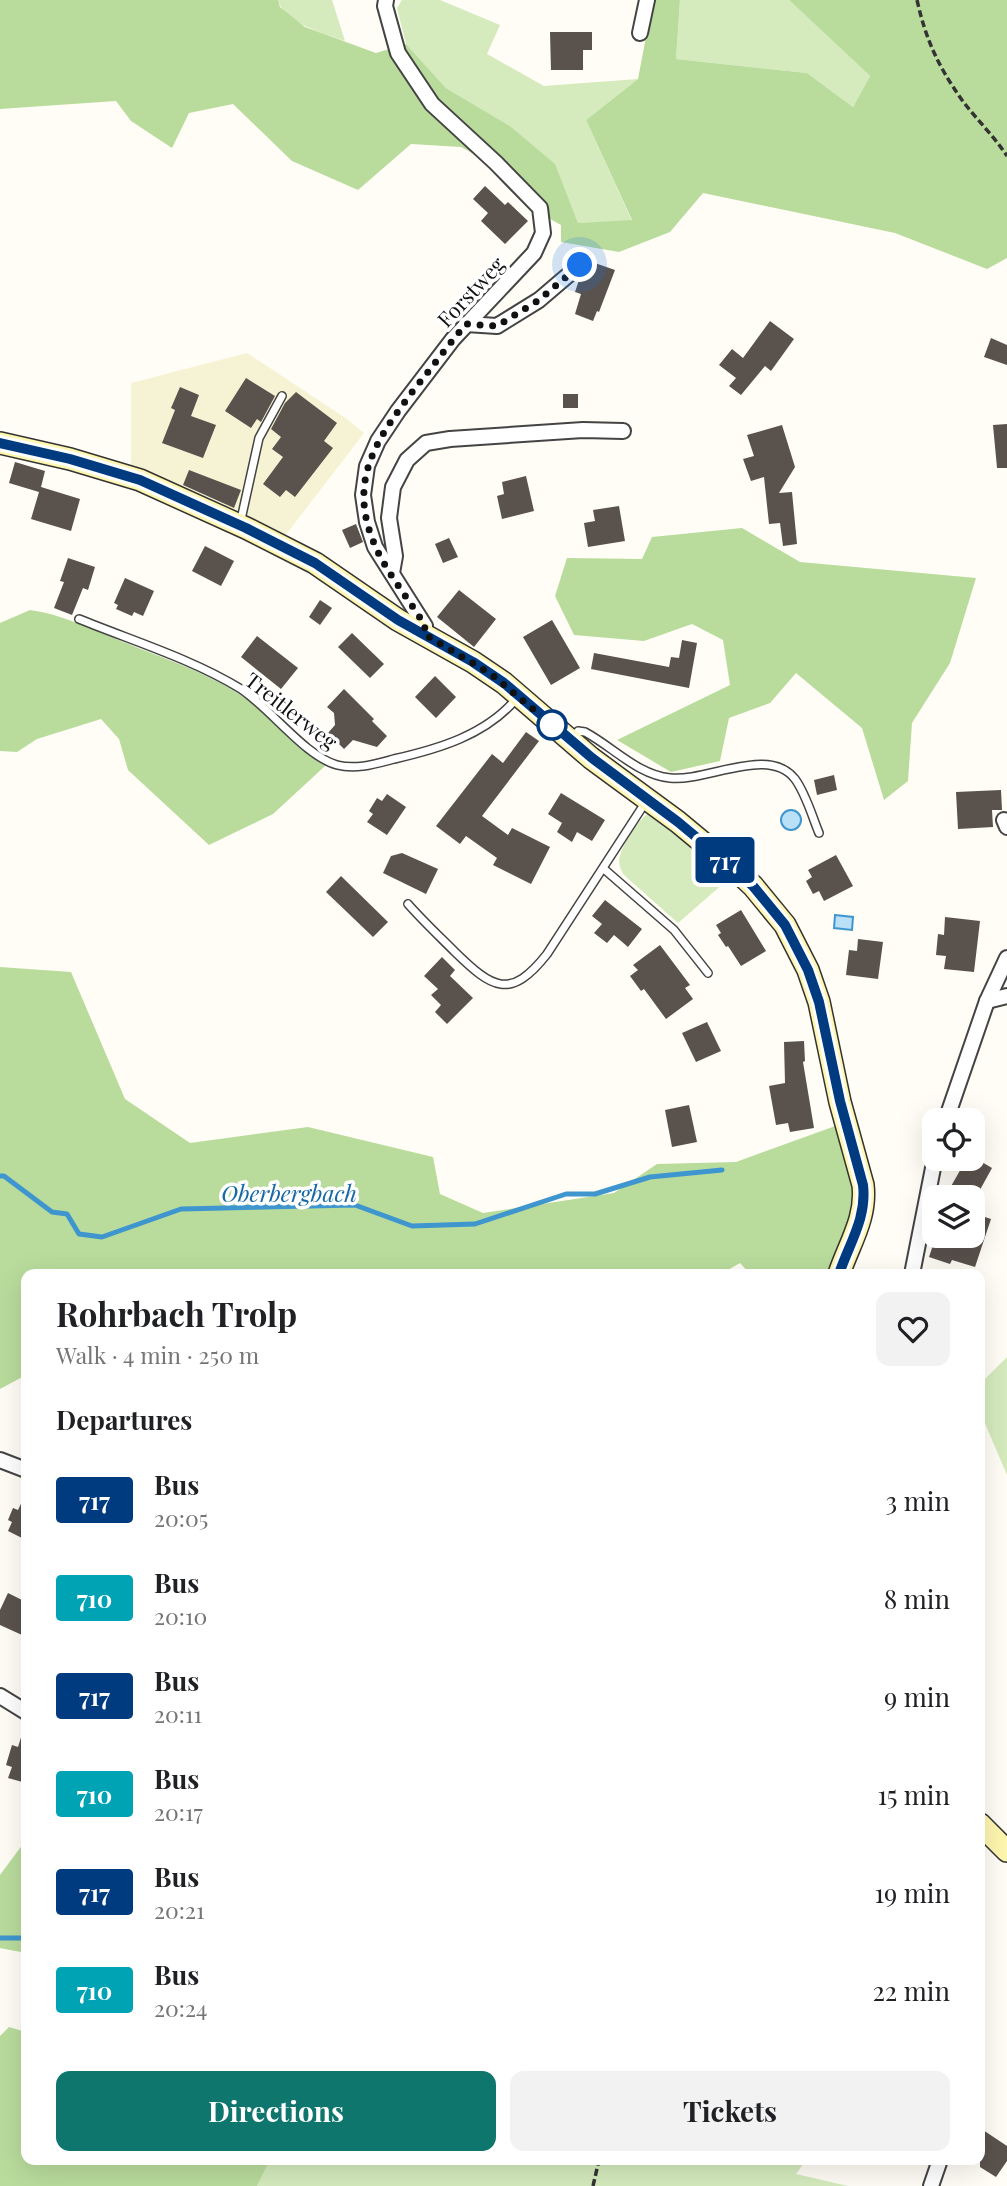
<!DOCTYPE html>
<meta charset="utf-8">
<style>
:root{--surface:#fff;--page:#f2f2f2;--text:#202124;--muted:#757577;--accent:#0f766e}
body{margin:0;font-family:"Playfair Display",serif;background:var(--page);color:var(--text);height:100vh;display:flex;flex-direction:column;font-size:26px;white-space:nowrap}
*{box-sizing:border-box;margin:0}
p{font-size:23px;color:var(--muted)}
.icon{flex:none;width:38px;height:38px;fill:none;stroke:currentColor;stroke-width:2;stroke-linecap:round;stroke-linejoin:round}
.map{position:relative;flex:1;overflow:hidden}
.drawer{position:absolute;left:21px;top:1269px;width:964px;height:896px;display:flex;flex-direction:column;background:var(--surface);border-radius:14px;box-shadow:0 7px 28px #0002}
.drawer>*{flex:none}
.badge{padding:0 14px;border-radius:5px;font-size:24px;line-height:46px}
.buttons{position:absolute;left:922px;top:1108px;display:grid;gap:14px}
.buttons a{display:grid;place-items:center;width:63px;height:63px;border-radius:14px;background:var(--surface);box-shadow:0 7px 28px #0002;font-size:35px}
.you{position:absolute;width:35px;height:35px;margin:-18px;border:5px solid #fff;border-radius:50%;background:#1a73e8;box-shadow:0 0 0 10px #1a73e833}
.map>.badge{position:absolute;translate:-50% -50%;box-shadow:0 0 0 4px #fff}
h2{padding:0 35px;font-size:26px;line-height:63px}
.round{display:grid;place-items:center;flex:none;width:74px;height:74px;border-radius:14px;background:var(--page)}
.head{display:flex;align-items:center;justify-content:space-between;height:119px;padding:0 35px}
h1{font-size:33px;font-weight:700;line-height:52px}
.cta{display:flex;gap:14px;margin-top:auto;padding:14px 35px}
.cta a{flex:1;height:80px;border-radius:14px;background:var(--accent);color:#fff;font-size:28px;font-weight:700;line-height:80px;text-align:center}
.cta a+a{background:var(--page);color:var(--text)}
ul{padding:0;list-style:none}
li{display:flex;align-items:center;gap:21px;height:98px;padding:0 35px}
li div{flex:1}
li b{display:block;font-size:26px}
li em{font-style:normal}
li .badge{min-width:77px;font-weight:700;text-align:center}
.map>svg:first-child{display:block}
</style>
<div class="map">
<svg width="1007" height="2186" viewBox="0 0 1007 2186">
<rect width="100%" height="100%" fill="#fffdf5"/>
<polygon fill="#f6f3d4" points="247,353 347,419 364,433 285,536 171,484 131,469 131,383"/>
<g fill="#d5ebbd">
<path d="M278,0H332L345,41C325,34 284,23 278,0Z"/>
<polygon points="402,0 440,0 500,25 487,54 544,86 638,79 586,120 632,221 578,223 554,164 510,126 446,88 406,44 397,8"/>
<polygon points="680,0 789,0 870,76 853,107 807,73 676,59"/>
<path d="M649,813L732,876L678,923L625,876C621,871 619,866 619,860C620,848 639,818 649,813Z"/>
<polygon points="1007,1357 1007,1475 984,1421 985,1379"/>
<polygon points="270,2160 806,2160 796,2174 848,2186 257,2186"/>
</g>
<g fill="#b9dc9c">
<polygon points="0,0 278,0 280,7 305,27 376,53 406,44 446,88 510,126 555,164 578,223 632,220 586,120 638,79 653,0 680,0 676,59 807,73 853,107 870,76 789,0 1007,0 1007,258 987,269 895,233 703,193 670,232 619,252 561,242 561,225 534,210 474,154 461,147 411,144 358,190 292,161 233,104 189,113 172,148 131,121 116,101 0,109"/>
<polygon points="742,528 800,562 976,578 950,663 912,723 908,781 884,800 862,728 796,673 770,703 729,718 720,761 671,772 617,740 730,685 723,640 692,624 644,641 574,635 555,596 567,558 642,559 652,537"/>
<path d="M30,610C61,614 91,629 121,641C165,659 213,674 252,703C278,722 298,748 325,766L273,814L209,845L128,770L119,739L101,719L37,739L17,752L0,751V623Z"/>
<polygon points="0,967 71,972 125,1099 190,1143 308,1127 433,1157 440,1194 483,1213 614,1193 657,1164 736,1162 838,1125 857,1183 854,1206 831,1274 750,1274 740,1263 721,1274 26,1274 26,1375 0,1389"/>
<polygon points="26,1840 26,1953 0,1948 0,1875"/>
<polygon points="9,2027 26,2032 26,2160 270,2160 257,2186 0,2186 0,2036"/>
</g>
<g fill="#b9e0f7" stroke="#3f96cf" stroke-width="2">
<circle cx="791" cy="820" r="10"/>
<polygon points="835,915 853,917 852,930 834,928"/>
</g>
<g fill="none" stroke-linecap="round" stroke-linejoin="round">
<g stroke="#3f96cf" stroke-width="5">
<polyline points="0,1176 4,1176 52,1212 67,1214 79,1234 102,1237 181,1209 355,1205 412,1226 475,1224 566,1194 595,1194 650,1177 722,1170"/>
<polyline points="0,1938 26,1938"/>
</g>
</g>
<g fill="#5a524d">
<polygon points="550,32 592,32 592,50 583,50 583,70 551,70"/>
<polygon points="485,186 505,205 508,202 528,221 505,244 481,221 488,213 473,199"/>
<polygon points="592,262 615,270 599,312 597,311 593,321 575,314 581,294 575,292 580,277 588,273"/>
<polygon points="770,321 794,339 771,371 765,366 741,395 729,386 736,378 719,365 732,349 743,358"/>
<polygon points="991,338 1007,345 1007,365 984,357"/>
<polygon points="246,378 275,396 261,422 257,419 251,428 225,411"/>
<polygon points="180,387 199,395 191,416 216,425 203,458 162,443 175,410 171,408"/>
<polygon points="296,392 337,423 324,441 333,448 295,497 286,490 280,497 263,484 283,457 272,449 281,437 271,429 285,403"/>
<rect x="563" y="394" width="15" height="14"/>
<polygon points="1007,424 1007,468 997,468 993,425"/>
<polygon points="782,425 795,467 779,493 792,492 797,544 783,546 780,523 769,524 764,477 751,481 743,459 754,456 747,435"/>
<polygon points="15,462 45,471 41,487 80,499 71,531 31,519 39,492 9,483"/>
<polygon points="189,470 241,490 234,508 183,485"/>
<polygon points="526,476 534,511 502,519 497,496 504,494 502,482"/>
<polygon points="619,506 625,541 588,547 584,523 595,521 593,510"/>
<polygon points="356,524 363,542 350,548 342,530"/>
<polygon points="449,538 458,557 443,563 435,544"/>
<polygon points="205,546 234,561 221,586 192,571"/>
<polygon points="68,558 95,567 88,590 83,588 72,615 54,608 64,582 60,581"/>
<polygon points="125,578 154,591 143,616 134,612 132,616 116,609 118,605 114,603"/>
<polygon points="459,590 496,619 474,647 437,617"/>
<polygon points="320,600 332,608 320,625 309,617"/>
<polygon points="552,620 580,668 551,685 523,637"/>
<polygon points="352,633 384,664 370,678 338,647"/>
<polygon points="257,636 298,668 281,689 241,657"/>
<polygon points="682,640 697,643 689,688 591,669 594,653 669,667 671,657 679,658"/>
<polygon points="435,676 456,697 436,718 415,697"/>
<polygon points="344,689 374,719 372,721 387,736 377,747 353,740 344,749 328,733 335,725 334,713 327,707"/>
<polygon points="526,732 539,741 482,816 508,835 512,828 550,847 531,884 493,865 497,858 466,836 460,844 436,826 492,754 503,763"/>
<polygon points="834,775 837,790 817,795 814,780"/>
<polygon points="1001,790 1002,810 992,810 993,827 958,829 956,792"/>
<polygon points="561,793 605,820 592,841 577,832 572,842 557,832 562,823 548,814"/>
<polygon points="387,794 406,807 387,835 367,822 373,814 369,811 377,798 382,801"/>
<polygon points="402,853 438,869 426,894 383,873 391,856"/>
<polygon points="836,855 853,886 824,901 819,891 813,894 806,881 812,877 808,870"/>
<polygon points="341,876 388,922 373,937 326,892"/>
<polygon points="605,900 642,929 628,947 614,935 607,943 594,933 602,924 592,916"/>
<polygon points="741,910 766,951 741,966 728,946 726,947 718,935 721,933 716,925"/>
<polygon points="945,917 980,921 974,972 944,969 946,956 936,955 938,934 944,935"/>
<polygon points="858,939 883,942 878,979 846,975 849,950 857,951"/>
<polygon points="660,945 690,985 685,988 693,999 666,1019 644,989 641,991 630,976 638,970 633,965"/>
<polygon points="442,957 455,970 450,976 473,998 447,1024 435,1012 441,1005 431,995 438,989 424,976"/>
<polygon points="707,1022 721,1051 696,1062 682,1033"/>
<polygon points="804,1041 805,1061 803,1062 814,1128 790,1132 788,1123 776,1125 769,1086 785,1083 784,1042"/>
<polygon points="689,1105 697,1142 672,1147 665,1110"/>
<polygon points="967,1158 975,1158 992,1168 976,1197 945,1197"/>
<polygon points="973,1213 991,1219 975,1267 952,1260 950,1264 929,1257 936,1236 973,1236"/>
<polygon points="26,1493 26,1540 8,1531 12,1522 8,1520 13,1508 18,1510"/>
<polygon points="8,1593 26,1602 26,1626 22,1635 0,1625 0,1610"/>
<polygon points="23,1731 26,1731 26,1783 8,1778 12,1767 6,1765 12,1745 18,1747"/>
<polygon points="980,2128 1007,2146 1007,2161 996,2177 980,2167"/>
</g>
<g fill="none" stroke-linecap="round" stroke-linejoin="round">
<defs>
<g id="lane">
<polyline points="240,524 259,438 282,396"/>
<path d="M79,619C133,641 192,659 241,689C271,709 305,756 337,765C356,770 375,764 394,759C438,749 486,735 516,699"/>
<path d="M573,737L578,731L585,732C613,747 638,775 670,778C707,782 769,745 795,779C806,794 812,816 819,833"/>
<polyline points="604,869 674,930 708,973"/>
<path d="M408,904C423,921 439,936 455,952C492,988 510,1001 547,954L645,803"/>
</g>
<g id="street">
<polyline points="386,0 385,6 398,53 432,104 496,163 540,208 543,233 534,253 453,339 398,411 378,441 367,466 363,495 367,522 375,547 425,626 424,634"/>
<polyline points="640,33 647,0"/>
<polyline points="466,324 497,326 539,300 580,265"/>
<polyline points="392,573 395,556 389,518 393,487 407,460 426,443 450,439 583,430 623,431"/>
<polyline points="1004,820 1007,827"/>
<polyline points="987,1001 1007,996"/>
<polyline points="946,1120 987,1001 1007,958"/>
<polyline points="912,1274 935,1158"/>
<polyline points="0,1460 26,1470"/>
<polyline points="0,1696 26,1712"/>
<polyline points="931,2186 940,2160"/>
</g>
<g id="secondary">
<path d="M0,443L70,459L140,480L246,528L315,563L398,620L473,662L504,683L591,758L678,822L737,871L753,886L785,925L808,970L819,1002L840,1102L863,1185C867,1218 849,1244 839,1274"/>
<polyline points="980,1824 1007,1851"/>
</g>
</defs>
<use href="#lane" stroke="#444" stroke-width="10"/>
<use href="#street" stroke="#444" stroke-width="18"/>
<use href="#secondary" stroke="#333" stroke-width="24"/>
<g stroke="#333" stroke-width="3.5" stroke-dasharray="7 3.5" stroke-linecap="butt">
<path d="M917,0C926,40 938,66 962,100C976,119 994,136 1007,156"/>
<polyline points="593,2186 599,2160"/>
</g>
<use href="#lane" stroke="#fff" stroke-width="7"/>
<use href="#street" stroke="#fff" stroke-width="14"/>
<use href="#secondary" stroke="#fff6b0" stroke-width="21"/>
</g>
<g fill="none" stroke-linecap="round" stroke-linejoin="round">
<defs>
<path id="line" d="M0,443L70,459L140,480L246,528L315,563L398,620L473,662L504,683L592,758L678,822L737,871L753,886L785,925L808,970L819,1002L840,1101L863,1185C867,1218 849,1244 839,1274"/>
</defs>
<use href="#line" stroke="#fff" stroke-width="16"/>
<use href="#line" stroke="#003b80" stroke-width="10"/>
<path stroke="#111" stroke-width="7" stroke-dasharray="0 12.6" d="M552,725L491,674L424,634L425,626C410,600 385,571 374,543C347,479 378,437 416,387C433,366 449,344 466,324L497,326L539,300L580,265"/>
</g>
<circle fill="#fff" stroke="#003b80" stroke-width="3.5" cx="552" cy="725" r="14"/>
<g text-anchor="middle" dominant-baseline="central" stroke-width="7" stroke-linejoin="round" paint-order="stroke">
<g font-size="21" fill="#111" stroke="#fff">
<text transform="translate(470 291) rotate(-47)">Forstweg</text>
<text transform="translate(292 710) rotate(38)">Treitlerweg</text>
</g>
<g font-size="23" font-style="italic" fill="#1768a6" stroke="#fff">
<text x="289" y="1192">Oberbergbach</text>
</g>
</g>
</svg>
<div class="buttons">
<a><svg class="icon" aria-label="locate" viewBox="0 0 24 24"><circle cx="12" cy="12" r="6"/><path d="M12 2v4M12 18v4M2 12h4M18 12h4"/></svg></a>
<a><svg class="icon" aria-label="layers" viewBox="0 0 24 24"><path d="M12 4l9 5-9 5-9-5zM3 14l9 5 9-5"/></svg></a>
</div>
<div class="you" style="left:580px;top:265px"></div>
<b class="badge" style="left:725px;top:860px;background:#003b80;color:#fff">717</b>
<section class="drawer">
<div class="head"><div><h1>Rohrbach Trolp</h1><p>Walk · 4 min · 250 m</p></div><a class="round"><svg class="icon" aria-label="heart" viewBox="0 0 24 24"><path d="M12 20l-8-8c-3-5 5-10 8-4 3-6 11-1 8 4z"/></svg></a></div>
<h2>Departures</h2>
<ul>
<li><span class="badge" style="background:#003b80;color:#fff">717</span><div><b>Bus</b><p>20:05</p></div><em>3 min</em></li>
<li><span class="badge" style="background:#00a3b4;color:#fff">710</span><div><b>Bus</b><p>20:10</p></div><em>8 min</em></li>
<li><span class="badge" style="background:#003b80;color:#fff">717</span><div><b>Bus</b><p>20:11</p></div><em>9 min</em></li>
<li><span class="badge" style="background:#00a3b4;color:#fff">710</span><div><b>Bus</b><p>20:17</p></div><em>15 min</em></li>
<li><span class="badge" style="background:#003b80;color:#fff">717</span><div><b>Bus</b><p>20:21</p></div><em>19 min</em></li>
<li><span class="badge" style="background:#00a3b4;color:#fff">710</span><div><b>Bus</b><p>20:24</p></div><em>22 min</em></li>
</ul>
<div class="cta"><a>Directions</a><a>Tickets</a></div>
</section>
</div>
